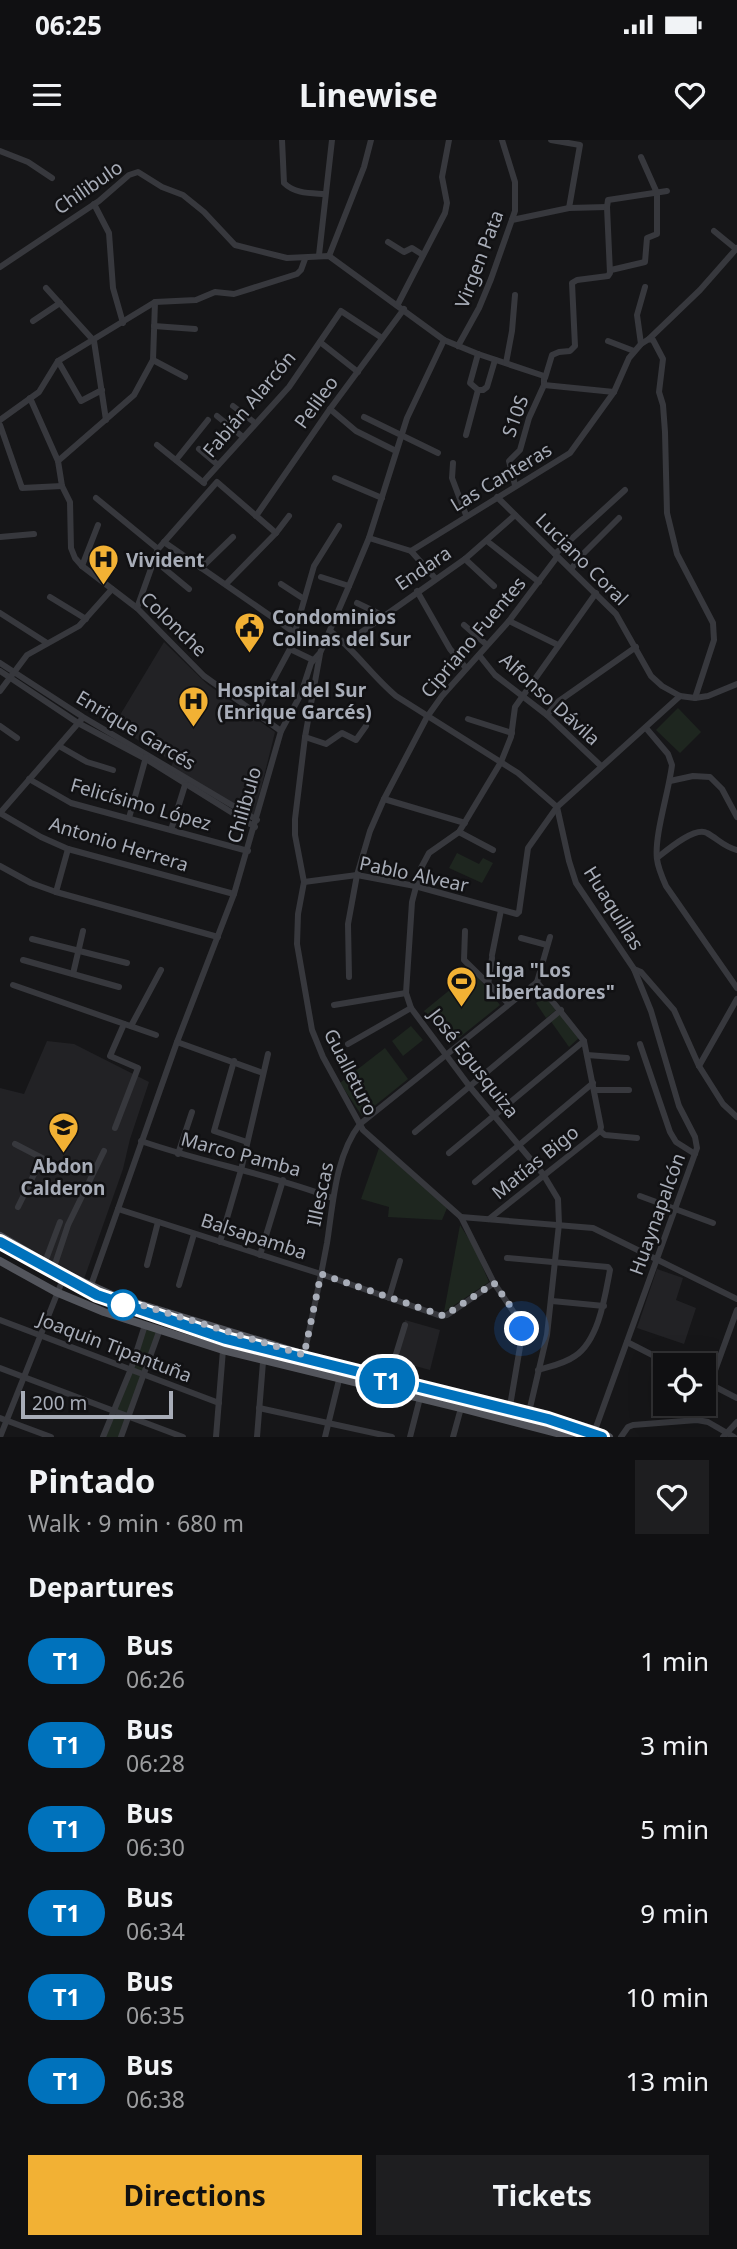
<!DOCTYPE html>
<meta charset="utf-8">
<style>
:root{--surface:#101012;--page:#1e1e20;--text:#f1f3f6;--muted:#9c9d9f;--line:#303032;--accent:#f2b134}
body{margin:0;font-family:"Noto Sans",sans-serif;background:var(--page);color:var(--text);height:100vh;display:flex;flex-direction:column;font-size:26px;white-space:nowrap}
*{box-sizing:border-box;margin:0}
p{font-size:23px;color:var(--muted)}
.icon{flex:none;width:38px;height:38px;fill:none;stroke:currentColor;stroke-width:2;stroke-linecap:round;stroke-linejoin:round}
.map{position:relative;height:1297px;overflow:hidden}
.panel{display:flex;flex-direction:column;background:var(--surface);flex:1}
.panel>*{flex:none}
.badge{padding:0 14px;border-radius:23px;font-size:24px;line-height:46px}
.controls{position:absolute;left:653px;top:1213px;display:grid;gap:14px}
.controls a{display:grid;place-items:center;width:63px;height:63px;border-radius:0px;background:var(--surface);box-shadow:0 7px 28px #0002,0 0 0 2px var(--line);font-size:35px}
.scale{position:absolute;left:21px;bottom:18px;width:152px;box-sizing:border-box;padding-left:7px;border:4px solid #a8adb8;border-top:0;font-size:19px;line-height:24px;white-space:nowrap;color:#a8adb8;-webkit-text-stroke:5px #111113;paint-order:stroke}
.you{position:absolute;width:35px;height:35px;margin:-18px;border:5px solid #fff;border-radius:50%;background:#1a73e8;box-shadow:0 0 0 10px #1a73e833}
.map>.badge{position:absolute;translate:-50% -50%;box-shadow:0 0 0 4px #fff}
h2{padding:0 28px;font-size:26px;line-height:63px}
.round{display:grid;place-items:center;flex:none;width:74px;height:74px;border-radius:0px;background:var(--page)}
.overview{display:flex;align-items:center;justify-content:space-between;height:119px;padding:0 28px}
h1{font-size:33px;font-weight:700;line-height:52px}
.action{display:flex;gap:14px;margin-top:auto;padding:14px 28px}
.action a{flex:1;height:80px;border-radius:0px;background:var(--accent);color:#111;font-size:28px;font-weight:700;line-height:80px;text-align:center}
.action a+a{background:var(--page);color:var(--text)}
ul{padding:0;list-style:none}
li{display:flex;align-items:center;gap:21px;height:84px;padding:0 28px}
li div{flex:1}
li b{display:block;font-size:26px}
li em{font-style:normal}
li .badge{min-width:77px;font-weight:700;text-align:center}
.status{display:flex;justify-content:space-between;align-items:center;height:49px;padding:0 35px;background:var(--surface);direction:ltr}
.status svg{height:19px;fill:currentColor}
header{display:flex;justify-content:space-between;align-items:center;height:91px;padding:0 28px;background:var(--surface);font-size:32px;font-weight:700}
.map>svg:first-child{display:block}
</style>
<div class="status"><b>06:25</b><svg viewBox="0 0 49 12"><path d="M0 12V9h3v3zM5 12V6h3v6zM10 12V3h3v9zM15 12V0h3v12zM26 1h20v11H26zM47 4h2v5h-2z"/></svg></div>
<header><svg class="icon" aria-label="menu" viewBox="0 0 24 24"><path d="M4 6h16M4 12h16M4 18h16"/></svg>Linewise<svg class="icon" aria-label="heart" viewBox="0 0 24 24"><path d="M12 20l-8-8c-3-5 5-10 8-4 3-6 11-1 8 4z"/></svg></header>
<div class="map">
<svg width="737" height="1297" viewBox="0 0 737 1297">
<rect width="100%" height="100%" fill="#161618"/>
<g fill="#222225">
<polygon points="164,502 207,544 275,592 254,677 171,627 173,622 114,585"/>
<polygon points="47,901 74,904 149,942 130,999 123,1029 84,1139 45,1122 0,1095 0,948 24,954"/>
<polygon points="657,1129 683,1138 676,1160 696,1168 684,1204 637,1188"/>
<polygon points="405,1180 440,1190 430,1230 415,1226 412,1235 392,1230"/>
</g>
<g fill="#1e261f">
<polygon points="678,568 701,592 680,613 656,590"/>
<polygon points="457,713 479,724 483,718 493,723 482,743 449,728"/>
<polygon points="473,831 500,865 450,905 424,871"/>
<polygon points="545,855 556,867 555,871 546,878 536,863"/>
<polygon points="562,872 581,896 569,907 550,880"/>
<polygon points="411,886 423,900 403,916 392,901"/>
<polygon points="385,908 408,939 362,976 340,943"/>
<polygon points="379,1008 447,1068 442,1080 388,1077 389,1067 361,1059"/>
<polygon points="460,1085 474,1107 489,1142 444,1172"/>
<polygon points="145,1185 160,1189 121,1297 103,1297"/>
</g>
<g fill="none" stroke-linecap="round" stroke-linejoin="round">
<g stroke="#37383d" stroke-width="6">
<path d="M282,0L284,43C295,54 311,53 325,54"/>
<polyline points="551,0 580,5 569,68"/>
<polyline points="0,11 28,22 52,38"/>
<polyline points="94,64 109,93 113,148 123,183"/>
<polyline points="512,80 569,68 607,67"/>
<polyline points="714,91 736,109"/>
<polyline points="388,102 404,112 412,108 423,115"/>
<polyline points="319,115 332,0"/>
<polyline points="329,116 364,27 371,0"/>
<polyline points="0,127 99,61 129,35 138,32 162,47 183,55 204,72 235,105 287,118 329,116 444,200 478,214 544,236 544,245 529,278 520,310 509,321 515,345"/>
<polyline points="611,130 645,122 647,98 657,94 657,53 641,17"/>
<polyline points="46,148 94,201 106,280"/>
<polyline points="155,162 153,220 134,255 58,321 62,346 70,362 71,408 75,418 82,426 137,468 204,536 281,591"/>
<polyline points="398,164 445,73 447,63 442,37 449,0"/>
<polyline points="33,181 60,163"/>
<polyline points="154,186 195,189"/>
<polyline points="649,199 700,150 737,108"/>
<polyline points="608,201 634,211"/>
<polyline points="320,202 358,232"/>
<polyline points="641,204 637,175 645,147"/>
<polyline points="458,206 479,168 491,139 515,71 515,42 502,0"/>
<polyline points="478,214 470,243 478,250 483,250 487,247 495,220"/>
<polyline points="153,220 185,237"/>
<polyline points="58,221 81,261 102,250"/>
<polyline points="506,223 512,191 515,155"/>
<polyline points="545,238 552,215 559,212 570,211 575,206 572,143 577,140 608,136 610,133 607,67 608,60 667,51"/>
<polyline points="544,245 614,252"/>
<polyline points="30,258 58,321"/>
<polyline points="233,266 255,283"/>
<polyline points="330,269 356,291 396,311"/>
<polyline points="217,276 243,297"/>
<polyline points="364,277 438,313"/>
<polyline points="0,280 39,252 58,221 155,162 196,160 215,152 234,154 297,134 301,130 305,119"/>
<polyline points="0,285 22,348 62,346"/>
<polyline points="466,295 478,250"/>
<polyline points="157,305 204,343"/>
<polyline points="199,309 218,325"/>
<polyline points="176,320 208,280"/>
<polyline points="453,323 452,338 466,375"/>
<polyline points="335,338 382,358"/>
<polyline points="203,342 289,247 341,171 382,198"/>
<polyline points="497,357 616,474 651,536 662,546 680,556 695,558 708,556 737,544"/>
<polyline points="96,358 158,409"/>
<polyline points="256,376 330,269 404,169"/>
<polyline points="0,397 34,394"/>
<polyline points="369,398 411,411 570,313 614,252 629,218 641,204 649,199 653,200 663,219 659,252 663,265 665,292 667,373 677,414 713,483 714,500 695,558"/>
<polyline points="487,401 539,442"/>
<polyline points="164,402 295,493"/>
<polyline points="411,411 435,438"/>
<polyline points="555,414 625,350"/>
<polyline points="465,419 494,446"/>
<polyline points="154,420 189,449"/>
<polyline points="82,426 98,385"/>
<polyline points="201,428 233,397"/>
<polyline points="571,429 582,415 619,378"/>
<polyline points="321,437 349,446"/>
<polyline points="226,444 276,393 289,376"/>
<polyline points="281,444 304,459"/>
<polyline points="417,451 450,509 466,528"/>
<polyline points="50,457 86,479"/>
<polyline points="357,463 382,475"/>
<polyline points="137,468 158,409 217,342 276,393"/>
<polyline points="0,473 47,503"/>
<polyline points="509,481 558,505"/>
<polyline points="464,485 487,505"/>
<path d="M330,491C355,510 372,536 396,556L518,633L557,667"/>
<polyline points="346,503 465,419 515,375"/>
<polyline points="290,509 313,520"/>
<polyline points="320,514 305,597 295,679 295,695 304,742 298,774 297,804 312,890 323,917 363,990 461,1077 494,1143 521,1183 522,1195 510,1266"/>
<polyline points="479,515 495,535 547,575 601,626"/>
<polyline points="0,523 83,577 257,680"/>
<polyline points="0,531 78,583 146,619 255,687"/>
<polyline points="0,551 27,515 79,486 112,449"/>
<polyline points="256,572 290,509 314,426 339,386"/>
<polyline points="547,575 559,561 636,507"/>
<polyline points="468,579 512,593"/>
<polyline points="0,586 17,598"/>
<path d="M646,588L668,614L672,625C669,651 654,696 657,719C658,728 662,737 666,746L737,848"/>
<polyline points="305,597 326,604 342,593 356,600 366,586"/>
<polyline points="59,606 87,622 113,630"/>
<polyline points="29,639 71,663 248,711"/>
<polyline points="670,641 693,636 710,637 722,649 737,677"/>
<polyline points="384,659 465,683"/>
<polyline points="557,667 569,721 576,743 634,829 641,832 674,870 699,926 723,964 737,977"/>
<polyline points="0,673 41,697 68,709 234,754"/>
<polyline points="0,673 81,580"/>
<polyline points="129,678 146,617"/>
<polyline points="171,690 185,645"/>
<polyline points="459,692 493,710"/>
<path d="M657,718C667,710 695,686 707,693C718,699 724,707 737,710"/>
<polyline points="0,726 31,743 56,752 218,797"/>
<polyline points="304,742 357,735 415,746 517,774 519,772 528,708 557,667 680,556"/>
<polyline points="56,752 68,709"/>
<polyline points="465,791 464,820 509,864"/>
<polyline points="521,798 547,805"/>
<polyline points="32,799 127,823"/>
<polyline points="492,815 501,770"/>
<polyline points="23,820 119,847"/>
<polyline points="73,834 83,791"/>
<polyline points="349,837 348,784 357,735 370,691 384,659 427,577 442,556 509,481 557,417"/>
<polyline points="537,842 550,797"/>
<polyline points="13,845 156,895"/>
<polyline points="488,845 492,818"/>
<polyline points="334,865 406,853"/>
<polyline points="131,886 161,830"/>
<polyline points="177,902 263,933"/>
<polyline points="348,904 411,868"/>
<polyline points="640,904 670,992 676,1002 695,1014"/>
<polyline points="587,915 627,918"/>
<polyline points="234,921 214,991 247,1002"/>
<polyline points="699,926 737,859"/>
<polyline points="595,950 629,950"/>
<polyline points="115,988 138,928 110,916 124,884"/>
<polyline points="600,991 605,995 637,998"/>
<polyline points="415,992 561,870"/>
<path d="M141,1001C204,1023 270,1034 332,1058"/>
<polyline points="15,1004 42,1018 18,1067"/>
<polyline points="449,1013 584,901"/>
<polyline points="178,1014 192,972"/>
<polyline points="475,1042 593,943"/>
<polyline points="640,1056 713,1083"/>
<polyline points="118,1069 321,1134 441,1176 447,1175 494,1143"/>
<polyline points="461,1077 593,1088 737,1159"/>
<polyline points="220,1102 241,1030 268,914"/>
<polyline points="260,1115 283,1040"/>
<path d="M507,1118L608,1127L610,1130C605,1156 599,1200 575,1216C564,1224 551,1226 538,1230"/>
<polyline points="45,1122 60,1082"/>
<polyline points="147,1125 158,1082"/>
<polyline points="54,1127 68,1085 104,1011"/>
<polyline points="179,1145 194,1094"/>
<polyline points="89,1151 177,902 234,754 281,591 301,554 311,523 320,513 349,446 369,398 407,278 444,200"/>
<polyline points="389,1158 400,1121"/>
<polyline points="552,1161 604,1166"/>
<polyline points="0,1180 219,1263"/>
<polyline points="627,1202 672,1225"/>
<path d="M304,1215C312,1178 320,1141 327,1103C333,1065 335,1016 360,984L537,842L584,901L601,987L600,991L489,1079"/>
<polyline points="0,1228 183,1297"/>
<polyline points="389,1237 405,1185"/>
<polyline points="704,1241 737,1258"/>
<polyline points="259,1268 392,1297"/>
<polyline points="0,1278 51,1297"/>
<polyline points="697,1280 737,1170"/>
<polyline points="526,1285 547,1195 559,1084 558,1059 543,1034 470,947 411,868 406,853 412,762 421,728 429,713 459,692 501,622 511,597 515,567 596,453"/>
<polyline points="595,1290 697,1008 695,997 679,966 651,871 634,829"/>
<polyline points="0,1297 65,1134"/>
<polyline points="103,1297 131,1229 145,1185"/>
<polyline points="121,1297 160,1189"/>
<polyline points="216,1297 223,1210 227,1193"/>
<polyline points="257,1297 263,1222"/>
<polyline points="325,1297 339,1240"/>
<polyline points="410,1297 420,1258"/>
<polyline points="453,1297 461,1268"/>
<polyline points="621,1297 628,1287 633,1285 697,1280 708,1282 734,1297"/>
<polyline points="723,1297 737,1282"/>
</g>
<g stroke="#53555c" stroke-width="8">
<polyline points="0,1096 65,1134 116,1157 338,1225 549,1276 595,1290 609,1297"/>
<polyline points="0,1121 56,1152 104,1172 223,1210 461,1268 572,1297"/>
</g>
</g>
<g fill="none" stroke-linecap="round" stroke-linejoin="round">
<defs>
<polyline id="line" points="0,1102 97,1155 226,1199 548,1279 602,1297"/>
</defs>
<use href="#line" stroke="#fff" stroke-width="16"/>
<use href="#line" stroke="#0072bc" stroke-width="10"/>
<polyline stroke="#a8adb8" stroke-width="7" stroke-dasharray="0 12.6" points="123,1165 125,1160 304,1215 321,1134 444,1176 494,1143 516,1174 522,1189"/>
</g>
<defs>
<symbol id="hospital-pin" viewBox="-11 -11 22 30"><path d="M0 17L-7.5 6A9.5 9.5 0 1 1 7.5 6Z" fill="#f2b134" stroke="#111113"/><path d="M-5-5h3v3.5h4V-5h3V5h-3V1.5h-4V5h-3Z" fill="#111"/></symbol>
<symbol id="civic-pin" viewBox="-11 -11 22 30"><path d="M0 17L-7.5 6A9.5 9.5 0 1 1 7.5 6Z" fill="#f2b134" stroke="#111113"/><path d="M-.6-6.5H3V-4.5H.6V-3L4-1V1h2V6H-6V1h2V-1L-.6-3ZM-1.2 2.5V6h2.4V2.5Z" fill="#111"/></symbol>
<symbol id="stadium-pin" viewBox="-11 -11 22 30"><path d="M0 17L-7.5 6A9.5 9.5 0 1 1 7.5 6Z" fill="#f2b134" stroke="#111113"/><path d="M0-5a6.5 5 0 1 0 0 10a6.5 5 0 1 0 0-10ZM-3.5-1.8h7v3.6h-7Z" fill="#111"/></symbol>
<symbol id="school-pin" viewBox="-11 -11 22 30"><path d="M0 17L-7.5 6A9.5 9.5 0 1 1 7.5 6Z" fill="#f2b134" stroke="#111113"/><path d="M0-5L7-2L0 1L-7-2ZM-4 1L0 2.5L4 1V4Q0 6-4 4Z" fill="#111"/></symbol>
</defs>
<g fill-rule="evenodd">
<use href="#hospital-pin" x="86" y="402" width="35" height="47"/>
<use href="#civic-pin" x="232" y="470" width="35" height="47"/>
<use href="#hospital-pin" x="176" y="544" width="35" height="47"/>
<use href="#stadium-pin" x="444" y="824" width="35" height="47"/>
<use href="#school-pin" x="46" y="970" width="35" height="47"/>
</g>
<circle fill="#fff" stroke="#0072bc" stroke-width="3.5" cx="123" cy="1165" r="14"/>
<g text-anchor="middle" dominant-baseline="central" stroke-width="5" stroke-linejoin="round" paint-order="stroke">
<g font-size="19" fill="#a8adb8" stroke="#111113">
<text transform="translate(88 47) rotate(-35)">Chilibulo</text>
<text transform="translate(479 119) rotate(-69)">Virgen Pata</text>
<text transform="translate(316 262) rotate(-54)">Pelileo</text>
<text transform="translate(249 264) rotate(-50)">Fabián Alarcón</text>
<text transform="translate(515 276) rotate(-70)">S10S</text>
<text transform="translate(501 337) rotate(-31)">Las Canteras</text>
<text transform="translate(582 419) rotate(45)">Luciano Coral</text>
<text transform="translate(423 428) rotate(-34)">Endara</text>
<text transform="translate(174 484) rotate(44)">Colonche</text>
<text transform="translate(473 497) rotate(-50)">Cipriano Fuentes</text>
<text transform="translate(550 559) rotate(42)">Alfonso Dávila</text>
<text transform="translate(136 590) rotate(31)">Enrique Garcés</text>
<text transform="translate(141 664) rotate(16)">Felicísimo López</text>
<text transform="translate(244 665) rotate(-74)">Chilibulo</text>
<text transform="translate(119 704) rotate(17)">Antonio Herrera</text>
<text transform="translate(414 734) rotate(12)">Pablo Alvear</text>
<text transform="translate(614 768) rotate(58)">Huaquillas</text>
<text transform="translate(474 923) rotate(52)">José Egusquiza</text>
<text transform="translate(351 932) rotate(63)">Gualleturo</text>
<text transform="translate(241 1014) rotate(15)">Marco Pamba</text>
<text transform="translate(535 1022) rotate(-39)">Matías Bigo</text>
<text transform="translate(320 1054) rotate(-78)">Illescas</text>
<text transform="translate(657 1074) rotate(-70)">Huaynapalcón</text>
<text transform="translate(254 1096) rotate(18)">Balsapamba</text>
<text transform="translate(115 1207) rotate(21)">Joaquin Tipantuña</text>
</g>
<g font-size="19" font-weight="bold" fill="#a8adb8" stroke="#111113" text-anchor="start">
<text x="126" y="420">Vivident</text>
<text x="272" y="477">Condominios<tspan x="272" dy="22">Colinas del Sur</tspan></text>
<text x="217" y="550">Hospital del Sur<tspan x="217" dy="22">(Enrique Garcés)</tspan></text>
<text x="485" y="830">Liga "Los<tspan x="485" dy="22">Libertadores"</tspan></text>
<text x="63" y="1026" text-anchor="middle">Abdon<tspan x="63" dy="22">Calderon</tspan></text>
</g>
</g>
</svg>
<div class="controls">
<a><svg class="icon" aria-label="locate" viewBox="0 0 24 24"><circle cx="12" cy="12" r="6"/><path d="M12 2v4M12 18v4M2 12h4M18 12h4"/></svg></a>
</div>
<div class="scale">200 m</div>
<div class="you" style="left:522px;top:1189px"></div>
<b class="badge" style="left:387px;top:1241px;background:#0072bc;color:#fff">T1</b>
</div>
<section class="panel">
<div class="overview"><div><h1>Pintado</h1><p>Walk · 9 min · 680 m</p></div><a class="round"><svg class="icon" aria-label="heart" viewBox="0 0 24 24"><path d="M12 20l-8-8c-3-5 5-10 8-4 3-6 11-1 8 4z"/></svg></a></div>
<h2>Departures</h2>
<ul>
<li><span class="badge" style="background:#0072bc;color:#fff">T1</span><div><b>Bus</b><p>06:26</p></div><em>1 min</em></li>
<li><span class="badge" style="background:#0072bc;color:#fff">T1</span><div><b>Bus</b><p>06:28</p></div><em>3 min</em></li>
<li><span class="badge" style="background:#0072bc;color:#fff">T1</span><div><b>Bus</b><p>06:30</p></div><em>5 min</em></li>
<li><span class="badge" style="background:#0072bc;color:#fff">T1</span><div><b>Bus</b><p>06:34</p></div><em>9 min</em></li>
<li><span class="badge" style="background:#0072bc;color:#fff">T1</span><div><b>Bus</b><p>06:35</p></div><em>10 min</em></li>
<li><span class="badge" style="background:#0072bc;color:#fff">T1</span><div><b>Bus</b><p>06:38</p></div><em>13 min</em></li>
</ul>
<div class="action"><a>Directions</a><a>Tickets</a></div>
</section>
